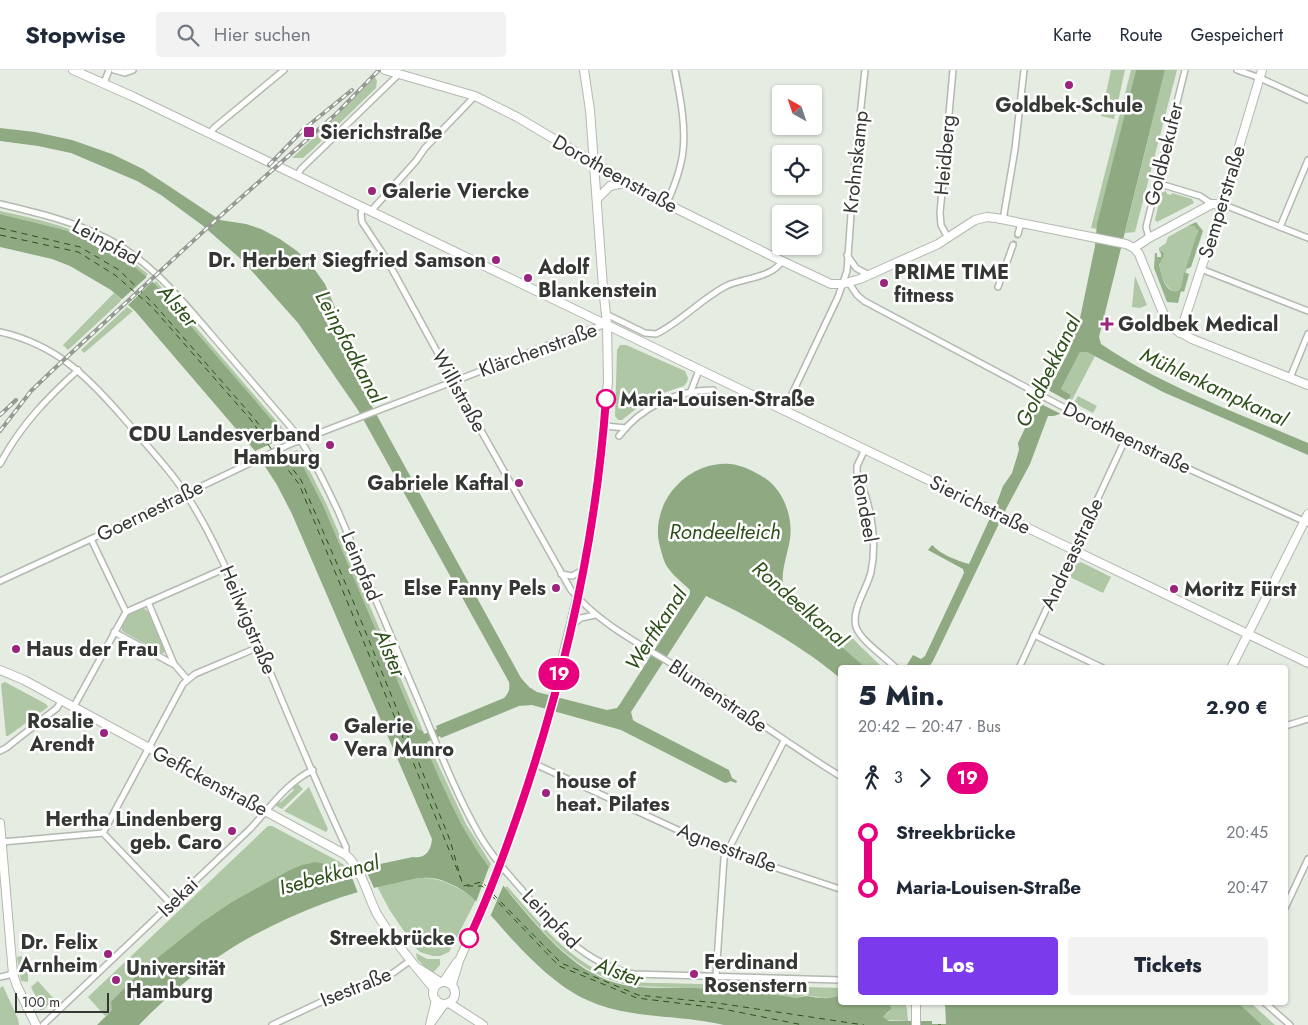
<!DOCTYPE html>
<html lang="de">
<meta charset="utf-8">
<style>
:root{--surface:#fff;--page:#f2f2f3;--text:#1f2937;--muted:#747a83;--line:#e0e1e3;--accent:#7c3aed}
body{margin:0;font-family:Jost,sans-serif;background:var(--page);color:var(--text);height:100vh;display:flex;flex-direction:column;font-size:19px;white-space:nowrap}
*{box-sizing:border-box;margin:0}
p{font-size:16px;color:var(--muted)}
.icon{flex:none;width:28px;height:28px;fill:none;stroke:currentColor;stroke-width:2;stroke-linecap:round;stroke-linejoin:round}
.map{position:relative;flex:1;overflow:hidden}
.details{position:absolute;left:838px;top:595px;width:450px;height:340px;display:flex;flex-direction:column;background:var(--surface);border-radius:5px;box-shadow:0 1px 4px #0004}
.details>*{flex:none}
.badge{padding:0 10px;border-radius:16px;font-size:18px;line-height:32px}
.needle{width:32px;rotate:320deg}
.fabs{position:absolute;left:772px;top:15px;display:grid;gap:10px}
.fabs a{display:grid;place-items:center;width:50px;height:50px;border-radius:5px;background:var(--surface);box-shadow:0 1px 4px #0004;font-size:25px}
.scale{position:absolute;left:15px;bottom:12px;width:94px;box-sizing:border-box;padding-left:5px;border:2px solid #343733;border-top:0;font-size:14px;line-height:18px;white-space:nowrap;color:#343733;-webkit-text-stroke:4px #fff;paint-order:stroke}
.map>.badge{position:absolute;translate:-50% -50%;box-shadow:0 0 0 2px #fff}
.legs{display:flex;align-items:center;gap:8px;height:55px;padding:0 20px;font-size:16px}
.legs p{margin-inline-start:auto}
.summary{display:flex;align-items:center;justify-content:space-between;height:85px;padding:0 20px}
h1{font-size:28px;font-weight:800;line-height:38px}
.action{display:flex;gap:10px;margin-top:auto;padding:10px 20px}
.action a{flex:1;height:58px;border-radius:5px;background:var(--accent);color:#fff;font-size:20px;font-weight:800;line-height:58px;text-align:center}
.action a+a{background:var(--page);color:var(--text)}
ul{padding:0 20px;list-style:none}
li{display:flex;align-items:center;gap:18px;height:55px;font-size:19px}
li i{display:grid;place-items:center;width:8px;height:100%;margin:0 6px;background:currentColor}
li i::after{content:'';width:12px;height:12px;margin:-6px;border:4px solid;border-radius:50%;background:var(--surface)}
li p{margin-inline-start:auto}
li:first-child i{background:linear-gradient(#0000 50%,currentColor 0)}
li:last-child i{background:linear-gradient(currentColor 50%,#0000 0)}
header{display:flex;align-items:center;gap:30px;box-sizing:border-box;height:70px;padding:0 25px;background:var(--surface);border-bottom:1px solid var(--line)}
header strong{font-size:24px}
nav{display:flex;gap:28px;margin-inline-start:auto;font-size:18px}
.search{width:350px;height:45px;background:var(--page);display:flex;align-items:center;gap:12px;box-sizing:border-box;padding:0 18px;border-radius:5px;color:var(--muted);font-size:19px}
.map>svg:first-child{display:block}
</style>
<header>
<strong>Stopwise</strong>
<div class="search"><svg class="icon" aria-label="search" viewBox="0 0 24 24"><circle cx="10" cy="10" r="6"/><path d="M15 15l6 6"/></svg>Hier suchen</div>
<nav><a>Karte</a><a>Route</a><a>Gespeichert</a></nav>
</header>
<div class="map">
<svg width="1308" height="955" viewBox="0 0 1308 955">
<rect width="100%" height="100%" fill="#e5ece2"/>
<g fill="#afc7a5">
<polygon points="1111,0 1125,0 1114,49 1101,46"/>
<polygon points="1131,0 1136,0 1097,159 1091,158"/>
<polygon points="1165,0 1177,0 1135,162 1125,163"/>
<polygon points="375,7 377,11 376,18 312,80 303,88 292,88 337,46"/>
<polygon points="1166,121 1167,124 1171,125 1172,123 1192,129 1194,133 1157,152 1155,150 1161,123"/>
<path d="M0,141C61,154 98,164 148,204L145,207L65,160L0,144Z"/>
<path d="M1188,156H1194L1197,159L1198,165L1186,202L1184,203L1181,217L1178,221H1173C1164,216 1161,205 1159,193L1165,183L1159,180V178L1166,173L1168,167Z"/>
<polygon points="1135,206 1147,235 1140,238 1132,237"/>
<polygon points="156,211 285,361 286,367 284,368 265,342 154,213"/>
<polygon points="114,223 122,230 68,280 63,275"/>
<polygon points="127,237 133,241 84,283 81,280"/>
<polygon points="620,275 626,275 685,301 688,308 687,312 684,316 657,325 646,331 622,350 618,350 615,346 617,280"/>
<polygon points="1080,282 1087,282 1095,286 1071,332 1068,331 1071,325 1061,319"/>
<polygon points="1078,326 1097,336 1093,343 1074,333"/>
<polygon points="297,380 300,382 326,433 423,661 418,659 323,435 302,394 292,382"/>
<polygon points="1081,492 1111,507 1103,523 1070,507 1076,494"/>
<path d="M144,538L148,542L165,580L164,583H161L122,561C120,548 132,539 144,538Z"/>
<polygon points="850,565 858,574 882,597 865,597 843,579"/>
<polygon points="5,612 46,634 48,637 8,666 6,666 1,614"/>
<path d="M429,675L466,754L491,794L489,798C462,762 445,720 427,680Z"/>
<polygon points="298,714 303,719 282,739 276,736 277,733 281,732 294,720 293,718"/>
<polygon points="309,717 328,759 326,762 284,741"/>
<polygon points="268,756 272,756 338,791 347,797 349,801 342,802 326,794 309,793 105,946 88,927"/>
<path d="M420,808C442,807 458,817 476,830L449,882L440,886H433L420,882L414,876L389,839L377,816Z"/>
<path d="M507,816C538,851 570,893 616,908C631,913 647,913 662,913L840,918V927L823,928L805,925L797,928L724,919L633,916C571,904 544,861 505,818Z"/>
<polygon points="416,883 427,889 440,889 440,895 432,904 417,889"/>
<polygon points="22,886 23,895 28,901 28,912 21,911 17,887"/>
<polygon points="38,911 54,929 43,940 40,940 39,933 31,917"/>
<polygon points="3,916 18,949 19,955 0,955 0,918"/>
<polygon points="890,933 905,933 907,939 908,951 885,950 883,947 889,942 891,934"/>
<polygon points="1237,933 1251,933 1275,955 1262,955"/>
</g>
<g fill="#96b28a">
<polygon points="1196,152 1203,161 1191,197 1187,199 1186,198 1198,161 1194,156 1188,156"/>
<path d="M1159,180L1165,183L1159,195C1162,205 1164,223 1178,221L1181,217L1184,202L1189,204L1184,222L1181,221L1178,233L1167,232L1154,198L1155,183H1157V187H1161V184Z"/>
</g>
<g fill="#8faa82">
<path d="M1136,0H1165L1105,243L1099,267L1101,274C1164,317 1238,343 1308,373V385L1163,322L1087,282H1080L1061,319L1071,325C1065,337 1064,347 1048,346L1030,394L1006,439L933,591L929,597L905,598L913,585L921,589L925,586L964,503L963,499L928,480L932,475C942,485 955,490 969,494L996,435L1003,416L1012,403L1019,380L1018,373L1035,337L1041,334L1069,281L1079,253L1095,176L1097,154Z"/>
<path d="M0,58L35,62L72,70L112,84L143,99L220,150L246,154L261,159L280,169L297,181L312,196L325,214L340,249L346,289L521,608L529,617L537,622L607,640L617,638L620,634L690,524V520C682,512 672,505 666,495C663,489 661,480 659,473C651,432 687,391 730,394C742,395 755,402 765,408C784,421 793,447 790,469C788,483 781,500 783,514C784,519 788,527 791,531C796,538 805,544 811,549C829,565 847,582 865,597L840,598V608C799,574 754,549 706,526L631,642L633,650L636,652L729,700L732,708L737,711L736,713L731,711L726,713L723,712L621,660L532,635L519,636L441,668L440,666L427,672L429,675L427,680C441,711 454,743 472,772C483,791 497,807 510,824C539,858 571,900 616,913C641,920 669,917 695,918C729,919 763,923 797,928C808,924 812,928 823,928C828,929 834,926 840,927V932L890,933L891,939L883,947L889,951H932V954H946L945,933L1237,932L1262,955H724C679,944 630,950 587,930C558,917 531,890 509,866C493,848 479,830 457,817C449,813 439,808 429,808C418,807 407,811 396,813C343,823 292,844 245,870C208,891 169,924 139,955H97L112,940L111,932L139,903L201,853L232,832L290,800L302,795L315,792L326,794L342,802L413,787C425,789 431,781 432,769L292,444L277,415L255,381L135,241L111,220L70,196L52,189L0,177V144L65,160L121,186L154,213L265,342L281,362L292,382L302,394L323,435L418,659L423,661L424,664L437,659L436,656L504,628C509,623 510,619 509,612L358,340L298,253L242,190L202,155L161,125L137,111L71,83L38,76L0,71Z"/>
</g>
<g fill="#e5ece2">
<polygon points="148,206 154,210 126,237 120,231"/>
<polygon points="1048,320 1068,331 1061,344 1041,334"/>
<polygon points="284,368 292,382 265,395 255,381"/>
<polygon points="364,796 374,818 358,823 349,800"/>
<polygon points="489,797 504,814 490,847 476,832"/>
</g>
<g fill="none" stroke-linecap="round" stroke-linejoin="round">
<g stroke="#2c5018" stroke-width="1" stroke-dasharray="6 5" stroke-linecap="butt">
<polyline points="0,158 80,177 119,200 154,234 253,347 278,379"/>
<polyline points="0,165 78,182 115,205 152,237 251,350 272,380"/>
<polyline points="280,382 301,410 353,531 450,770 463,816 482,812 487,817"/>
<polyline points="275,383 299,414 461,809"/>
<polyline points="467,816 482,816 486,820"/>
<polyline points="493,824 561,893 638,925 717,933 864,955"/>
<polyline points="491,825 559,896 637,928 718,938 803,955"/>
<polyline points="938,955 941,955"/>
</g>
<polyline stroke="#c2c8bf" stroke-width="5" stroke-dasharray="5 2.5" stroke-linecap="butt" points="1013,175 1018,164"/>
<defs>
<g id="street">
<polyline points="114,0 125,3 133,0"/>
<polyline points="1237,0 1260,8 1308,30"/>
<polyline points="104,13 109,0"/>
<polyline points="210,64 214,58 284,0"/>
<polyline points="297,106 301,99 399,4"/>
<polyline points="1157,113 1200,126 1212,134"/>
<path d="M667,133C674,117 681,100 683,81C686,55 680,26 675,0"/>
<path d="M0,134C38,143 73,151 108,169C150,191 180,228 210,263C238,296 266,328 294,361C312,386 325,414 338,441C366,507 394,573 422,639C440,682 457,726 480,766C492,786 507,803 522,820C553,857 584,894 634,904L840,910"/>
<polyline points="1222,134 1308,168"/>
<path d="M363,137L361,144L362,152L387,190L453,311L571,520C602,557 648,578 688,604C739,638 788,674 840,706"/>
<polyline points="371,141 416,91 425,78 475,26"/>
<polyline points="1003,150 1015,79 1024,0"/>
<polyline points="1280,157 1308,90"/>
<polyline points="1018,164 1021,153"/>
<polyline points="948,168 941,155 940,143 953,0"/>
<polyline points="1149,168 1146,157 1185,0"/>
<polyline points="847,185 856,198 869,205"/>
<polyline points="1201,199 1308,241"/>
<polyline points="849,213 857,225 864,231 1125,370 1308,453"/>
<polyline points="998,217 1013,175"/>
<path d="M606,244L645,263L656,264C681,252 701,229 726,216C743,208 772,208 782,191"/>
<path d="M0,262C58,275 90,309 127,352C149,378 173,403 191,432C219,477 238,527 259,575C287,643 315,711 346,777V785"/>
<polyline points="1290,308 1308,264"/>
<polyline points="691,321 699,300"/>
<polyline points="784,341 838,227 847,201 854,101 865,0"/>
<polyline points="605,356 626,358"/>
<path d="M619,366C641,337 677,320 713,320"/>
<path d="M865,379L857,396V402C859,410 863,418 866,427C873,451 876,478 871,502C867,519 851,540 856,557C861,571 885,587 896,598"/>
<path d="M0,394C20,356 47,328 78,300"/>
<polyline points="91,469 126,542"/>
<polyline points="561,504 572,506 583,500"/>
<polyline points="0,511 91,469 288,375 585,261 607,254"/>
<polyline points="148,532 174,594 187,609"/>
<polyline points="571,556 581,548 595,545"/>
<polyline points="114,562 173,594"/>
<polyline points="1034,565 1103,598"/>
<polyline points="1019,598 1125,370"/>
<polyline points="73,638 126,542 226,498"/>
<polyline points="1285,656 1308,649"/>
<polyline points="0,681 6,678 57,638 61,631"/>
<polyline points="535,694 719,779 840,819"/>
<polyline points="103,763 183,614 195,604 259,577"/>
<polyline points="103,763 170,833"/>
<polyline points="2,772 103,763"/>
<polyline points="1285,838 1308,789"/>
<polyline points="716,906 724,788 784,671"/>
<polyline points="0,907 13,904"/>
<polyline points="1264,932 1290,955"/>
<path d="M43,955L250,759C269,739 287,712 313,700"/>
<polyline points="272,955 338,924 393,903 411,890"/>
</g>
<g id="secondary">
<polyline points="73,0 134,27 1308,593"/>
<polyline points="385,0 475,26 517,47 613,104 675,138 782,191 831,214 842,214 860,209 938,174 975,150 987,147 996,148 1126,174 1134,178 1139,184 1166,250 1176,260 1192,269 1308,315"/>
<polyline points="597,129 610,116 628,112"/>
<polyline points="1134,178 1149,168 1212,134 1222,134"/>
<polyline points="1180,263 1218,147 1262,0"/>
<polyline points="1231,598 1308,444"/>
<path d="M0,600L24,610L346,785C362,799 367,825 377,844C393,871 414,894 434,919"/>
<polyline points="0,753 13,904 17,916 36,955"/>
<polyline points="420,899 440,912"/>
<polyline points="444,911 457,892"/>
<circle cx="444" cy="923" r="11"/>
<polyline points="452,914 459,891 498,802 535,694 550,640 584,499 601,391 608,311 607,254 603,217 590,40 584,0"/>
<polyline points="916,932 916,955"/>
<polyline points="449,933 483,955"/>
<polyline points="432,951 444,934"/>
<polyline points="430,955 436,930"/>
</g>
</defs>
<use href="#street" stroke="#b3b9b0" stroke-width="8"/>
<use href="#secondary" stroke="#b3b9b0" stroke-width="10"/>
<use href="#street" stroke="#fff" stroke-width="5"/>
<use href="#secondary" stroke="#fff" stroke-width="8"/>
<defs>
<g id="rail">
<polyline points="269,95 304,59 352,20"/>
<polyline points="0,345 16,330"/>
<polyline points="0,361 31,321 55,298 218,148 336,44 379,0"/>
</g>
</defs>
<use href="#rail" stroke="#949992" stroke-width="4"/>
<use href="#rail" stroke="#fff" stroke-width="2" stroke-dasharray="5.5" stroke-linecap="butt"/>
</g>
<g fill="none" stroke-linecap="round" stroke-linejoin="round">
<defs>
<path id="line-1" d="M469,868C489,826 505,782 520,738C565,606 596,468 606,329"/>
</defs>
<use href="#line-1" stroke="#fff" stroke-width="11"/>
<use href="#line-1" stroke="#e6007e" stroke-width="8"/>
</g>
<g fill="#9a247e" stroke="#fff" stroke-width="2">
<circle cx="1069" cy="15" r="5"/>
<rect x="303" y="56" width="12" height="12" rx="2.5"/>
<circle cx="372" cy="121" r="5"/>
<circle cx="496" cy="190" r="5"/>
<circle cx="528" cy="208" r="5"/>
<circle cx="884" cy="213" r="5"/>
<path d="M1104.5 246.5h5v5h5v5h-5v5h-5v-5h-5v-5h5z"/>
<circle cx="330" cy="375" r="5"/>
<circle cx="519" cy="413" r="5"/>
<circle cx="556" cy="518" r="5"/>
<circle cx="1174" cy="519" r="5"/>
<circle cx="16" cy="579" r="5"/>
<circle cx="104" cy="663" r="5"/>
<circle cx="334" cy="667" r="5"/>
<circle cx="546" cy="723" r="5"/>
<circle cx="232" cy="761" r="5"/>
<circle cx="108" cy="884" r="5"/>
<circle cx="694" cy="904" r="5"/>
<circle cx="116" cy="910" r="5"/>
</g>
<g fill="#fff" stroke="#e6007e" stroke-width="2.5">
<circle cx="606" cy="329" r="9"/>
<circle cx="469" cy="868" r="9"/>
</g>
<g text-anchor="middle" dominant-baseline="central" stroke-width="5" stroke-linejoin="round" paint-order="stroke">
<g font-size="20" font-weight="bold" fill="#343733" stroke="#fff" text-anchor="start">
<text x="1069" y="35" text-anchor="middle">Goldbek-Schule</text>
<text x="320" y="62">Sierichstraße</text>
<text x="382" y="121">Galerie Viercke</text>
<text x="486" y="190" text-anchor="end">Dr. Herbert Siegfried Samson</text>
<text x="538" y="197">Adolf<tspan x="538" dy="23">Blankenstein</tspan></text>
<text x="894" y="202">PRIME TIME<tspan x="894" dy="23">fitness</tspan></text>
<text x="1118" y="254">Goldbek Medical</text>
<text x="320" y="364" text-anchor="end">CDU Landesverband<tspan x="320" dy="23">Hamburg</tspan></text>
<text x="509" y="413" text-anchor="end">Gabriele Kaftal</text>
<text x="546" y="518" text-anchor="end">Else Fanny Pels</text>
<text x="1184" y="519">Moritz Fürst</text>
<text x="26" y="579">Haus der Frau</text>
<text x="94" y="651" text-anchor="end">Rosalie<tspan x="94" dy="23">Arendt</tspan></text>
<text x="344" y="656">Galerie<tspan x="344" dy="23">Vera Munro</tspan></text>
<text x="556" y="711">house of<tspan x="556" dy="23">heat. Pilates</tspan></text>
<text x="222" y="749" text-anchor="end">Hertha Lindenberg<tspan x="222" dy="23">geb. Caro</tspan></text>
<text x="98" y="872" text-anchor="end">Dr. Felix<tspan x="98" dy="23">Arnheim</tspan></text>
<text x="704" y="892">Ferdinand<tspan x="704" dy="23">Rosenstern</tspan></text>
<text x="126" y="898">Universität<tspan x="126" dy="23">Hamburg</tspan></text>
</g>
<g font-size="20" fill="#343733" stroke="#fff">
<text transform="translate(1164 84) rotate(-76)">Goldbekufer</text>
<text transform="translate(945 85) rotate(-85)">Heidberg</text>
<text transform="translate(856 92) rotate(-84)">Krohnskamp</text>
<text transform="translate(615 104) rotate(29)">Dorotheenstraße</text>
<text transform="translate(1222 132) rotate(-73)">Semperstraße</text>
<text transform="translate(106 172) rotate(29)">Leinpfad</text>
<text transform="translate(538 280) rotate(-20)">Klärchenstraße</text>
<text transform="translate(459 321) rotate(61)">Willistraße</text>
<text transform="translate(1127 368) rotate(26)">Dorotheenstraße</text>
<text transform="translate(980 435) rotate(26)">Sierichstraße</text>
<text transform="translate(865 438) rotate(80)">Rondeel</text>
<text transform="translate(150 441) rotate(-26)">Goernestraße</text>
<text transform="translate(1072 484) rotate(-65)">Andreasstraße</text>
<text transform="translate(361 496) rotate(67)">Leinpfad</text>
<text transform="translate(248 550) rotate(67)">Heilwigstraße</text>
<text transform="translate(718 626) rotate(34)">Blumenstraße</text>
<text transform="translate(210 711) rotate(28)">Geffckenstraße</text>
<text transform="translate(727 778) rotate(21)">Agnesstraße</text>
<text transform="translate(178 827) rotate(-44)">Isekai</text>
<text transform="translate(551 849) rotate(46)">Leinpfad</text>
<text transform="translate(356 917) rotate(-22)">Isestraße</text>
</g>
<g font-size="20" font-weight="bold" fill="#343733" stroke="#fff" text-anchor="start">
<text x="620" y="329">Maria-Louisen-Straße</text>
<text x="455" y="868" text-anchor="end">Streekbrücke</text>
</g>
<g font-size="21" font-style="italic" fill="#2c5018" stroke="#fff">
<text transform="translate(178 236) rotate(49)">Alster</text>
<text transform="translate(350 277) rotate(62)">Leinpfadkanal</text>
<text transform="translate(1048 301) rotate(-64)">Goldbekkanal</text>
<text transform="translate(1214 317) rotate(25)">Mühlenkampkanal</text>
<text x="725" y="462">Rondeelteich</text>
<text transform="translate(800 534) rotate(41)">Rondeelkanal</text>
<text transform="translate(656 559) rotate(-57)">Werftkanal</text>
<text transform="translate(390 583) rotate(67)">Alster</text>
<text transform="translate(329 805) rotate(-15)">Isebekkanal</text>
<text transform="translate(619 902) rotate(20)">Alster</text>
</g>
</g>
</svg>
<div class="fabs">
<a><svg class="needle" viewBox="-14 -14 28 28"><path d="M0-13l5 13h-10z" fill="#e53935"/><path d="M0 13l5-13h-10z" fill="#747a83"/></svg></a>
<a><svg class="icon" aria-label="locate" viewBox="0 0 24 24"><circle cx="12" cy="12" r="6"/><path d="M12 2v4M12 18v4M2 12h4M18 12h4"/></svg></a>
<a><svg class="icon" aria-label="layers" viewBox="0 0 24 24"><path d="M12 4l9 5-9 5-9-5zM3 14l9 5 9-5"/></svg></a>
</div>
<div class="scale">100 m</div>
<b class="badge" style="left:559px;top:604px;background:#e6007e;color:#fff">19</b>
<section class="details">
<div class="summary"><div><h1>5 Min.</h1><p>20:42 – 20:47 · Bus</p></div><b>2.90 €</b></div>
<div class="legs"><svg class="icon" aria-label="walk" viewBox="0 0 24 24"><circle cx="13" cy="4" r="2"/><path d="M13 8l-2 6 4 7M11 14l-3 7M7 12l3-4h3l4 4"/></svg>3<svg class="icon" aria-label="forward" viewBox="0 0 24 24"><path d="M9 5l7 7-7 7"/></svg><b class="badge" style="background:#e6007e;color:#fff">19</b></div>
<ul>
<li><i style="color:#e6007e"></i><b>Streekbrücke</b><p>20:45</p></li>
<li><i style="color:#e6007e"></i><b>Maria-Louisen-Straße</b><p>20:47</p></li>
</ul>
<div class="action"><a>Los</a><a>Tickets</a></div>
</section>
</div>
